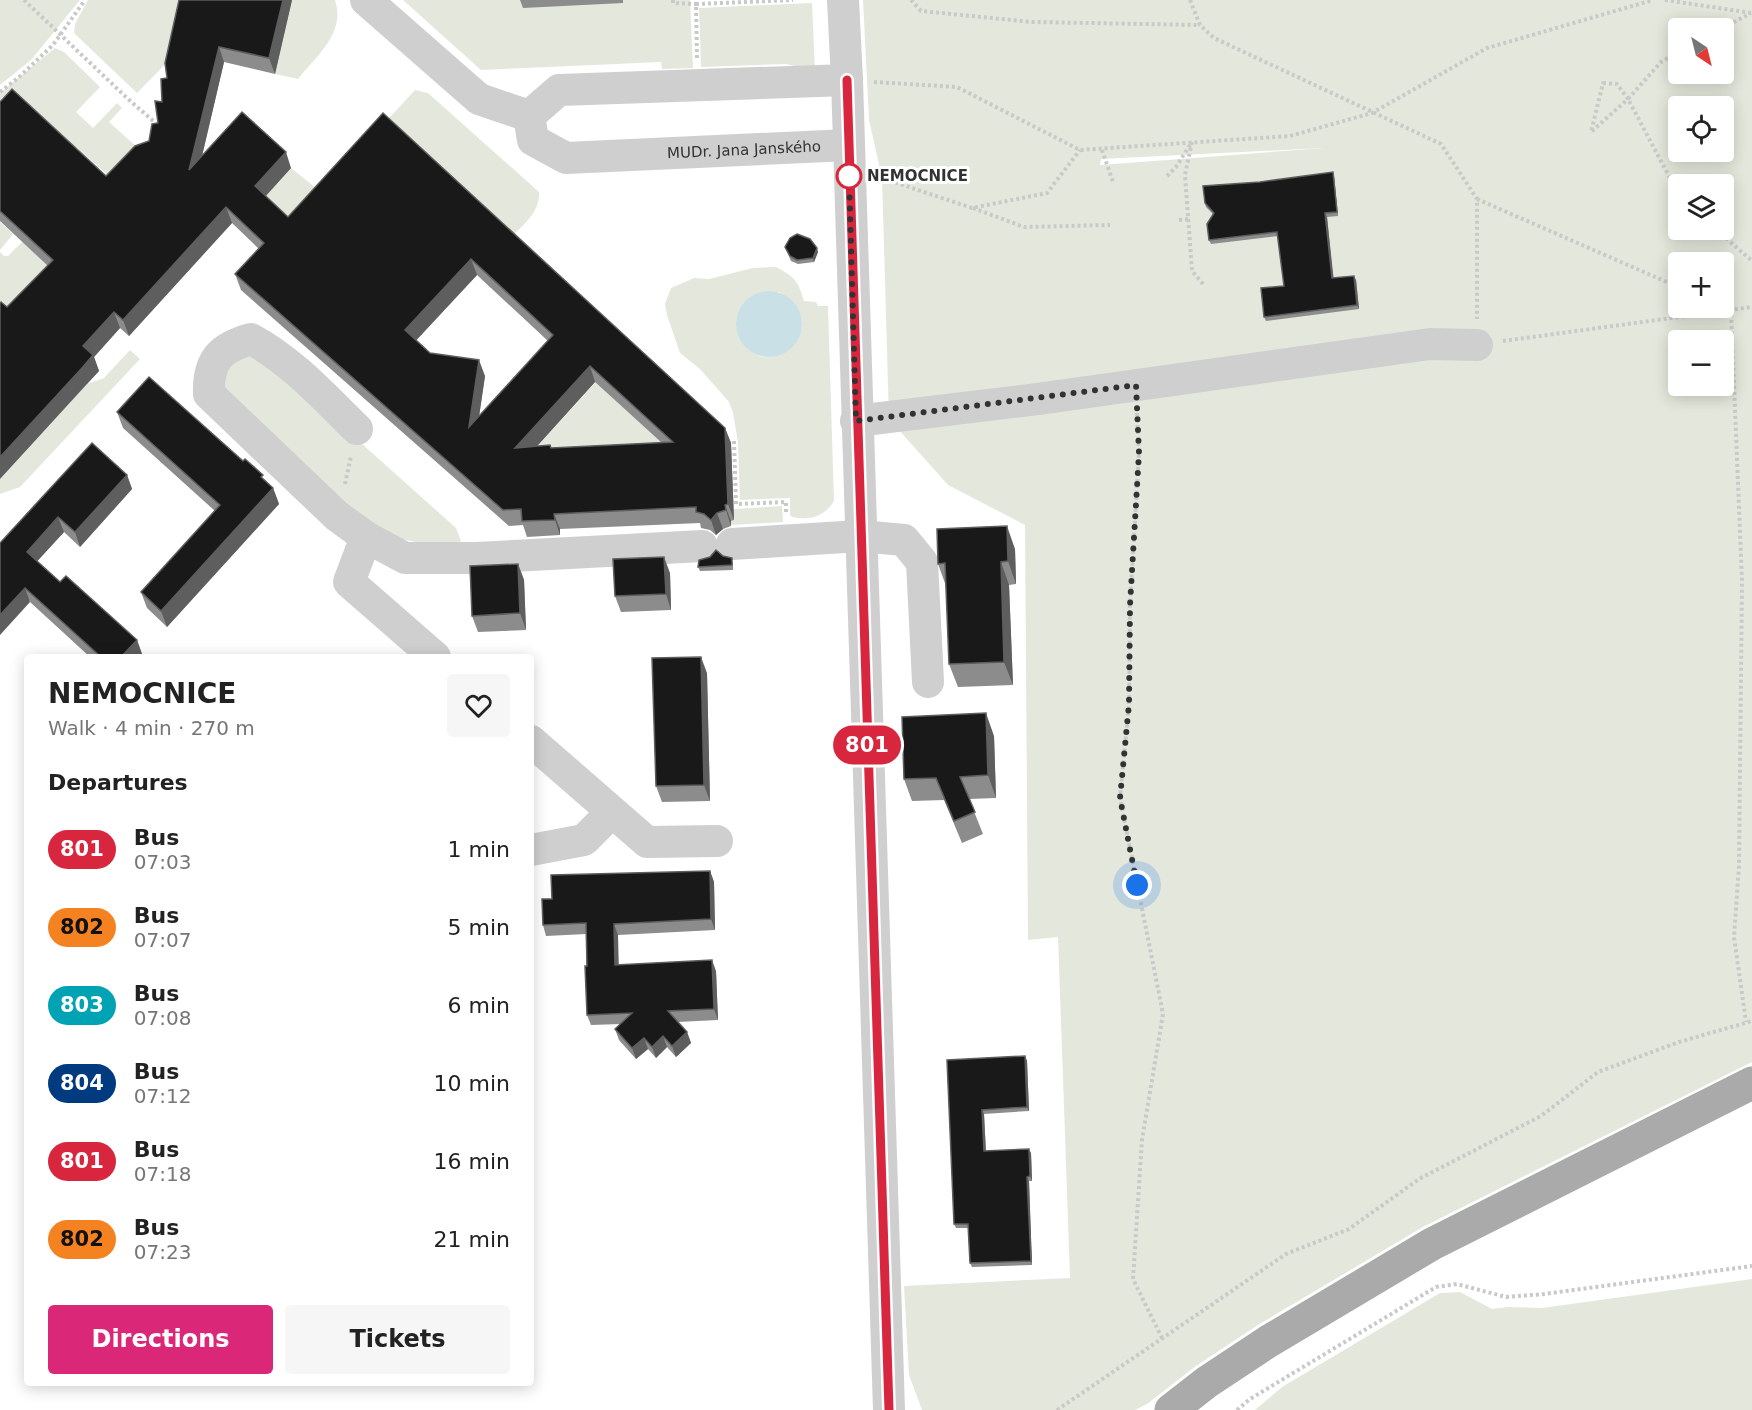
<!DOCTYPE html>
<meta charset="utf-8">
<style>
:root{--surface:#fff;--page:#f6f6f6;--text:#222;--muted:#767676;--accent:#db2777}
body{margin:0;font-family:"DejaVu Sans",sans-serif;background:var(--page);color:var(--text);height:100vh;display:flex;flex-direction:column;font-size:22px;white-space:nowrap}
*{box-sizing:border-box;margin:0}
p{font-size:20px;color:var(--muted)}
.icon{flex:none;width:33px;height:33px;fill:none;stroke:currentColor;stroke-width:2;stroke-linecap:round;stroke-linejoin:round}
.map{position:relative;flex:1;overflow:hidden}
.side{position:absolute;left:24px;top:654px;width:510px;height:732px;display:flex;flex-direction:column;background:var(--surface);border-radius:6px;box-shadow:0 3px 15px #0003}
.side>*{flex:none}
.badge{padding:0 12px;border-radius:20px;font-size:21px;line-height:39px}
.needle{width:39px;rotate:145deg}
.fabs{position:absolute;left:1668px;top:18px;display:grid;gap:12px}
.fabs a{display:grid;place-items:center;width:66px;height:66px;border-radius:6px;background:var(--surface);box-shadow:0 3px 15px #0003;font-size:30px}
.you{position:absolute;width:30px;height:30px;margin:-15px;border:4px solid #fff;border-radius:50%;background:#1a73e8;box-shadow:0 0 0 9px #1a73e833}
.map>.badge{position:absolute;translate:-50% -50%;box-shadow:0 0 0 3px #fff}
h2{padding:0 24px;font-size:22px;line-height:54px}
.round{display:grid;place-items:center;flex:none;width:63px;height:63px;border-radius:6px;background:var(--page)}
.summary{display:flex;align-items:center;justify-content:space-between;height:102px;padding:0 24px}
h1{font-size:28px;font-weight:700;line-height:45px}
.button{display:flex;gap:12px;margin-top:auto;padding:12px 24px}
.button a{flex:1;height:69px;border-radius:6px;background:var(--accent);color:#fff;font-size:24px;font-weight:700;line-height:69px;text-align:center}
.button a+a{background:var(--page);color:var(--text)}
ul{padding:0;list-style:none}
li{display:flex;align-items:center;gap:18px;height:78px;padding:0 24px}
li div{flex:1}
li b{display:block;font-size:22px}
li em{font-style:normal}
li .badge{min-width:66px;font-weight:700;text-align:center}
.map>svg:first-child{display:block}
</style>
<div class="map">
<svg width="1752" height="1410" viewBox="0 0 1752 1410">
<rect width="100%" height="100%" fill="#fff"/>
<g fill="#e4e8dc" fill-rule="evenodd">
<polygon points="0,0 80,0 31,60 0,85"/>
<polygon points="88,0 189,0 179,50 137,93 74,33 75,24"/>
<path d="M292,0H335C346,33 317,55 298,79L275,74Z"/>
<polygon points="403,0 690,0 693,68 662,69 661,62 481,70"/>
<path d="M863,0H1752V1062L1423,1227L1258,1325L1196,1366L1147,1404L1135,1410H922L909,1375L904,1286L1070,1278L1058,937L1028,940L1025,525L948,485L889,419L882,178L869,120ZM1678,28H1724V74H1678ZM1678,106H1724V152H1678ZM1324,148L1101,165H1100L1101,159ZM1678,184H1724V230H1678ZM1678,262H1724V308H1678ZM1678,340H1724V386H1678Z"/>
<polygon points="812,3 815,71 786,64 701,67 699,8"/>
<polygon points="55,48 64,52 100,87 76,112 93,128 117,103 122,108 109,122 149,158 109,176 77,148 71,153 0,124 0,93"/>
<path d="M415,90L428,93L539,192C540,213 523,225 509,239L295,232L261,201L291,168L321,192Z"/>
<polygon points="0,222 13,234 0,250"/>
<polygon points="23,241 58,275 0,321 0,252 4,256 8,256"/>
<path d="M776,267C795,277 798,281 804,301L816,302L818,306H828L834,501C825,516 810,521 792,517L790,515V498L740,500L738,442L733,413L729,402L700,369L680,353L667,315L665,304L671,288L694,278L709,279L753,268ZM779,292C791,298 806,315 801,330C800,333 795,337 793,341C789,345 785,352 780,354C755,367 734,338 737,316Z"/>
<polygon points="250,348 323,409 456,528 461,541 448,549 397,538 354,511 221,392 227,356"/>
<polygon points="130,350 140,359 20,487 0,494 0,477 87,384 104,378"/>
<polygon points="595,383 596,383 679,458 534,450"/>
<polygon points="782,506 783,522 731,525 731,521 734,520 734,509"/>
<polygon points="1752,1279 1752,1410 1255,1410 1282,1387 1440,1293 1460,1292 1492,1309 1508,1307 1542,1308"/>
</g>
<circle fill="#cae0e7" cx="769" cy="324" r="33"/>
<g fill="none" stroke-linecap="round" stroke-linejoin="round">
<g stroke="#c9c9c9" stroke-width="4" stroke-dasharray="3 3" stroke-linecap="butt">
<polyline points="24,0 128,99 159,126"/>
<polyline points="673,0 673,3 696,4"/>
<polyline points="911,0 921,11 1032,22 1200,25"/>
<polyline points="1190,0 1200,25 1214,38 1441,144 1477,199 1477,319"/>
<polyline points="1665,0 1752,13"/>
<polyline points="1723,28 1751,13"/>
<polyline points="1678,52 1661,62 1628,99 1678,193"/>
<polyline points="697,58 696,4 793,0"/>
<polyline points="874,82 957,87 1080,150 1290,136 1372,113 1487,48 1653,0"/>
<polygon points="1603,83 1617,84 1628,99 1591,132"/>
<polyline points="0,92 18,78 53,45 85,0"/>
<polyline points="1192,142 1185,175 1192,271 1203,284"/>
<polyline points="1102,150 1113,182"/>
<polyline points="1167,176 1176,167 1190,145"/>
<polyline points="878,178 882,178 972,208 1047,193 1080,150"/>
<polyline points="1477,199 1678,287"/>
<polyline points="973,208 1024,227 1110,225"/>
<polyline points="1179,220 1189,219"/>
<polyline points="1717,230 1752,261"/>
<polyline points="1724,306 1731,310 1742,581 1739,866 1734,937 1746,1022"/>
<polyline points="1503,341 1752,307"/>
<polyline points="1137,413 1139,453 1130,605 1129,704 1120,798 1163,1014 1142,1140 1133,1279 1162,1338"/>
<polyline points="734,441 736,504 786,502 786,515"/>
<polyline points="345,484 351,456"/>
<polyline points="1057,1410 1286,1254 1349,1229 1419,1179 1541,1116 1598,1072 1679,1042 1752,1021"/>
<polyline points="1237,1410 1250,1399 1436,1287 1457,1284 1506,1297 1544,1294 1752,1266"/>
</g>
<g stroke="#cfcfcf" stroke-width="32">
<polyline points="366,0 479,99 529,116"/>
<polyline points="843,0 847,80 889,1410"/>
<path id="s1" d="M847,80L559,90L529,116L533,140L566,158L848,145"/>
<polyline points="856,421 1038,399 1430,344 1477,345"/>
<path d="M357,429C324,397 292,361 251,339C219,348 208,361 209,394L337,516L366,537L405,558H476L702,546"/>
<polyline points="366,537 349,582 435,657"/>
<polyline points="732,544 860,536 904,540 922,562 928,682"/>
<polyline points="531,741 647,842 717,841"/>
<polyline points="531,850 584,840 612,812"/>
</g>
<polyline stroke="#aaa" stroke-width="33" points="1171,1410 1207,1382 1269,1341 1432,1244 1752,1083"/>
</g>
<g fill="#8c8c8c" fill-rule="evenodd">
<path d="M292,0L275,74L224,62L202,156L291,168L266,196L288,217L383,113L725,428L731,443L734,520L731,521V526L723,529L716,535L710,530L701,528L700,523L560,529V535L527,537L523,525L509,526L241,290L235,274L259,249L232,223L129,336L120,328L94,357L99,371L87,384L7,307L48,266L0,221V102L106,176L149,141L158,123L167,78ZM477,275L548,341L479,417L485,376L430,353L416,340ZM595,382L662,443L551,448L537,446Z"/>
<polygon points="520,0 623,0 623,3 523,8"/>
<polygon points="1334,176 1338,216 1327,217 1333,278 1356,280 1359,309 1266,321 1264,317 1284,286 1278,236 1211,244 1209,240 1213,214 1206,207 1205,203"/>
<polygon points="785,247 818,252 814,262 798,264 791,261"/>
<polygon points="117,412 264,479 273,488 279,504 167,627 147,608 141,592 215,511 123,428"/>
<polygon points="127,475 132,489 80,547 64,532 37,561 60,582 137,640 142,654 139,657 90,657 30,602 0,543"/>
<polygon points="1015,549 1016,584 1009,585 1013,685 958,687 949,664 946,586 938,564"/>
<polygon points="723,556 733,562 733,570 700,571 698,567 710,557"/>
<polygon points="518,564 524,580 526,630 478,632 472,616"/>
<polygon points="670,573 671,610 621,612 615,596"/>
<polygon points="707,673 710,801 662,802 656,786"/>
<polygon points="994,736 996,798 969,799 983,834 962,843 944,800 912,801 904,779"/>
<polygon points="710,871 714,882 715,930 618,935 618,964 716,971 718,1020 677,1022 687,1032 691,1043 676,1057 667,1047 656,1058 648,1049 636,1059 619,1040 615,1029 620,1024 591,1025 587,1015 586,934 546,936 543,925 552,899"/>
<polygon points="1025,1056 1027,1061 1029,1111 984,1114 986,1151 1031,1153 1032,1181 1029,1181 1032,1265 972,1267 970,1263 968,1228 956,1228 954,1224 947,1060"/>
</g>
<g fill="#5e5e5e">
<polygon points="283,0 292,0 275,74 269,58"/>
<polygon points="219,47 224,62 195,186 189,170"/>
<polygon points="286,152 291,168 261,201 255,186"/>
<polygon points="1333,172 1334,176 1338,216 1337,212"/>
<polygon points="226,207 232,223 129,336 123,320"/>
<polygon points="1325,213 1327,217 1334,282 1332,278"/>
<polygon points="817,248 818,252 814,262 813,258"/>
<polygon points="471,259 477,275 411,346 405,330"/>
<polygon points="1354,276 1356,280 1359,309 1357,305"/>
<polygon points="114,312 120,328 94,357 99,371 87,384 0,479 0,457 83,346"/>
<polygon points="479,360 485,376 475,443 469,427"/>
<polygon points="590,366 595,382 521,464 515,448"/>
<polygon points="725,428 731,443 734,520 728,504"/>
<polygon points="127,475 132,489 80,547 75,532"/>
<polygon points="273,488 279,504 167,627 161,611"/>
<polygon points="725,505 731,521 731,526 726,510"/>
<polygon points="717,513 723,529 716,535 711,520"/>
<polygon points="554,514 560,529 560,535 555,520"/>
<polygon points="58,517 64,532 32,567 27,552"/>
<polygon points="1007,526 1015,549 1016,584 1008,561"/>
<polygon points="664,557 670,573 671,610 666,594"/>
<polygon points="1001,562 1009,585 1013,685 1004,662"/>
<polygon points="518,564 524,580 526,630 520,613"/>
<polygon points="25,588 30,602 0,635 0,615"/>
<polygon points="137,640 142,654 139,657 121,657"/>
<polygon points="701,657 707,673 710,801 704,785"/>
<polygon points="986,713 994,736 996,798 988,775"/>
<polygon points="710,871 714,882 715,930 711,919"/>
<polygon points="614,924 618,935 619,975 615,965"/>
<polygon points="712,960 716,971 718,1020 714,1009"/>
<polygon points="687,1032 691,1043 676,1057 672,1046"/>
<polygon points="663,1036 667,1047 656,1058 652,1047"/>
<polygon points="644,1038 648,1049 636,1059 632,1048"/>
<polygon points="1025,1056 1027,1061 1029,1111 1027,1107"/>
<polygon points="982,1110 984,1114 986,1155 984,1151"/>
<polygon points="1029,1149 1031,1153 1032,1181 1030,1176"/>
<polygon points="1027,1177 1029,1181 1032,1265 1031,1261"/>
</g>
<g fill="#191919" stroke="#5e5e5e" stroke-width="1.5" fill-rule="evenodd">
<path d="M179,0H283L269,58L219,47L189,170L242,112L286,152L255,186L288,217L383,113L725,428L728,504L725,505L726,510L717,513L711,520L704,514L696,512V507L554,514L555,520L522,521L521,509L503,510L235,274L264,243L226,207L123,320L114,312L83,346L93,355L82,368L0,457V303L1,302L7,307L53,260L0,211V102L12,89L106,176L135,146L149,141L152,124L158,123L155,101L162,102L161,79L167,78L165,63ZM471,259L553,335L469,427L479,360L430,353L405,330ZM590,366L673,442L551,448L550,445L515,448Z"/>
<polygon points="1333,172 1337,212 1325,213 1332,278 1354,276 1357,305 1264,317 1261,288 1284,286 1277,232 1209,240 1207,224 1214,213 1205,203 1203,186 1260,182"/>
<polygon points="797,234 810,239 817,248 813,258 797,260 790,256 785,247 790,238"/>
<polygon points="149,377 243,461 245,459 263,475 261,477 273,488 161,611 141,592 220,505 117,412"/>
<polygon points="92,443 127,475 75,532 58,517 27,552 60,582 66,576 137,640 121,657 101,657 25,588 0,615 0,543"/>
<polygon points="1007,526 1008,561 1001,562 1004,662 949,664 945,563 938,564 937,529"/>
<polygon points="716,550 723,556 732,558 732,565 698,567 699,560 710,557"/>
<polygon points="664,557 666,594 615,596 613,559"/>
<polygon points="518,564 520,613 472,616 470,566"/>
<polygon points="701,657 704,785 656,786 652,658"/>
<polygon points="986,713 988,775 960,777 975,812 954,821 936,778 904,779 902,717"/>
<polygon points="710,871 711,919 614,924 615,965 712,960 714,1009 668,1011 687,1032 672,1046 663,1036 652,1047 644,1038 632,1048 615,1029 632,1013 587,1015 585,966 587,966 586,923 543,925 542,899 552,899 551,875"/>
<polygon points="1025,1056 1027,1107 982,1110 984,1151 1029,1149 1030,1176 1027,1177 1031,1261 970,1263 968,1224 954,1224 947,1060"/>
</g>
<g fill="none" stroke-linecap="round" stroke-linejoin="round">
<defs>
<polyline id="line" points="847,80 889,1410"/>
</defs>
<use href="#line" stroke="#fff" stroke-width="14"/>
<use href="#line" stroke="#d7263d" stroke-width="9"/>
<polyline stroke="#323232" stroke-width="6" stroke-dasharray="0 10.8" points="849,176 856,421 1136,385 1139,453 1130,605 1129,704 1120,798 1137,885"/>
</g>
<circle fill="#fff" stroke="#d7263d" stroke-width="3" cx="849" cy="176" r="12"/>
<g text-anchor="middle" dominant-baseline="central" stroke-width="6" stroke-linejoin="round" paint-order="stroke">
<g font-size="15" fill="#323232" stroke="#fff">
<text stroke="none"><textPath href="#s1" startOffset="568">MUDr. Jana Janského</textPath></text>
</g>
<g font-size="15" font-weight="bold" fill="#323232" stroke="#fff" text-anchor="start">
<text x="867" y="176">NEMOCNICE</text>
</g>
</g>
</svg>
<div class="fabs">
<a><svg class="needle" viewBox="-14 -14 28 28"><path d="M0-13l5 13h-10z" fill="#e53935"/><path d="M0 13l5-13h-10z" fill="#767676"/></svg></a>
<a><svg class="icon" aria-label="locate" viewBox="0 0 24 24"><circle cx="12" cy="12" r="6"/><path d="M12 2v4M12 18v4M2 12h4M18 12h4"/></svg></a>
<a><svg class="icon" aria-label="layers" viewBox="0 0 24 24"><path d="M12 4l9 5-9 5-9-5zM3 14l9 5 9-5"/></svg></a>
<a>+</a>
<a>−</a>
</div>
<div class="you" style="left:1137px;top:885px"></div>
<b class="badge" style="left:867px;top:745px;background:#d7263d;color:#fff">801</b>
<section class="side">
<div class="summary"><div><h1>NEMOCNICE</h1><p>Walk · 4 min · 270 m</p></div><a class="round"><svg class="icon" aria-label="heart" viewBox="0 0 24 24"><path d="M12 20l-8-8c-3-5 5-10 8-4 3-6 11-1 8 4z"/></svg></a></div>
<h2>Departures</h2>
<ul>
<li><span class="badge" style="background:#d7263d;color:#fff">801</span><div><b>Bus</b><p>07:03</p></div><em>1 min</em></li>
<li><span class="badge" style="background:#f58220;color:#111">802</span><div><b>Bus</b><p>07:07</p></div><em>5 min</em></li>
<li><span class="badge" style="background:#00a3b4;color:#fff">803</span><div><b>Bus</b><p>07:08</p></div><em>6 min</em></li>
<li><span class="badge" style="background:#003b80;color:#fff">804</span><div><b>Bus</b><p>07:12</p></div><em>10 min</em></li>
<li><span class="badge" style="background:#d7263d;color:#fff">801</span><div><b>Bus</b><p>07:18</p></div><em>16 min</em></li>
<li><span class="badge" style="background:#f58220;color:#111">802</span><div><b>Bus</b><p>07:23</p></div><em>21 min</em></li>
</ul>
<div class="button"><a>Directions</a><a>Tickets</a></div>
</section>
</div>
